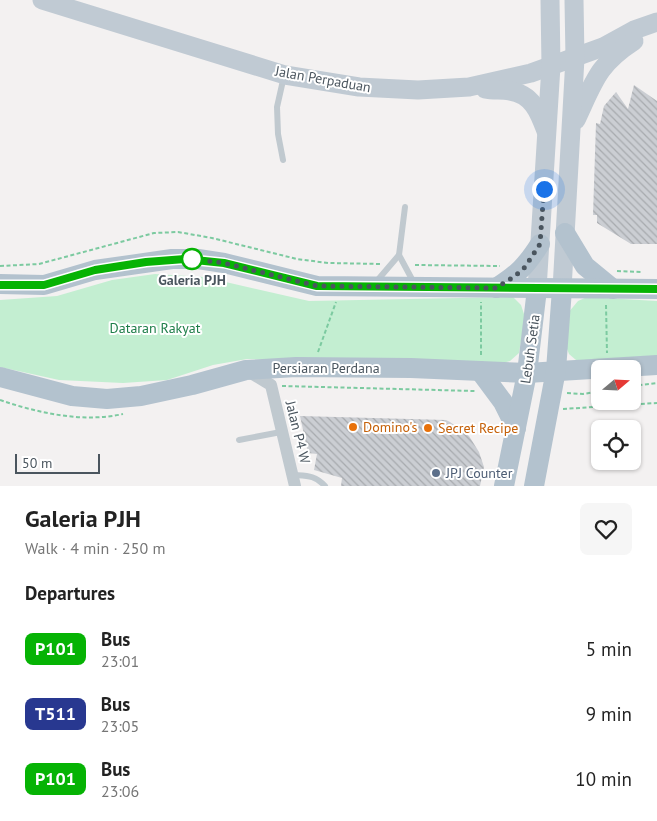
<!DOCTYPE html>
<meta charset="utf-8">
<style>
:root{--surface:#fff;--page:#f6f6f6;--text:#222;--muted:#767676}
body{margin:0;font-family:"PT Sans",sans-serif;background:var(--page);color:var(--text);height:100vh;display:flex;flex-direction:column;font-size:19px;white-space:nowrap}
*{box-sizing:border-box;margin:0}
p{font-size:16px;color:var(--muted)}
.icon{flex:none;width:28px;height:28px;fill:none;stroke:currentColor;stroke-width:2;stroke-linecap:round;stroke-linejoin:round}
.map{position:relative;height:486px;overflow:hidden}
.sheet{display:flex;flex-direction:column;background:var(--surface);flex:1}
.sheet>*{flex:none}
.badge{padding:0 10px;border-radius:8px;font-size:18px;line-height:32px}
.needle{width:32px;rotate:71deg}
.fabs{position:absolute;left:591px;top:360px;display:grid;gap:10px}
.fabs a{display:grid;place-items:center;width:50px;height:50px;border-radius:8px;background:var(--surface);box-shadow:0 1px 4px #0004;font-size:25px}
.scale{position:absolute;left:15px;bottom:12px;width:85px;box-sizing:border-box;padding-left:5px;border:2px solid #4a555e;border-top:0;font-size:14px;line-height:18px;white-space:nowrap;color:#4a555e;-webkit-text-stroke:4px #fff;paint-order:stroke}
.you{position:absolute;width:25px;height:25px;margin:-12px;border:4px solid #fff;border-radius:50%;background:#1a73e8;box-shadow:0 0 0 8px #1a73e833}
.map>.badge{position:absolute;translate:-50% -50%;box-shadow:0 0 0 2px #fff}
h2{padding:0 25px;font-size:19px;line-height:45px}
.round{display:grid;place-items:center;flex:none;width:52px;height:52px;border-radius:8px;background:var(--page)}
.summary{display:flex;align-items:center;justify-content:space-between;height:85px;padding:0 25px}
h1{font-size:24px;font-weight:700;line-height:38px}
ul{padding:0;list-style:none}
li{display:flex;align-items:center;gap:15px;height:65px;padding:0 25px}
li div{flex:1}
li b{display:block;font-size:19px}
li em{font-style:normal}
li .badge{min-width:55px;font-weight:700;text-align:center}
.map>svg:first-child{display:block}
</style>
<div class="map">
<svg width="657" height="486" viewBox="0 0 657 486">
<defs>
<pattern id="building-back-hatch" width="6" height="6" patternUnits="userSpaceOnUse" patternTransform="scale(1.25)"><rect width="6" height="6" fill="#cbced3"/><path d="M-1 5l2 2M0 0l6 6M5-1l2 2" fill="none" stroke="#a7aaae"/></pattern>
</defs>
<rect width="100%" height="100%" fill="#f3f1f1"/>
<g fill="#c3eed1">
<polygon points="155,274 204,277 309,301 513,297 521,305 525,317 519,353 510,361 499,364 247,359 213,365 167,380 123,383 59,380 0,367 0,300 57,296 112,280"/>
<polygon points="587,297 657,301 657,360 576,360 569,354 566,346 568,313 578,301"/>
</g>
<g fill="url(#building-back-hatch)">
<polygon points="634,85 657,101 657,244 631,244 597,223 597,215 593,215 596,123 600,124 604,106 616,92 628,109"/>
<polygon points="300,416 446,420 450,422 469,436 479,452 484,467 480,486 341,486 342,478 314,470 317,454 308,453"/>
</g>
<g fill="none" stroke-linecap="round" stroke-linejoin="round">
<g stroke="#7ccaa0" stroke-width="2" stroke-dasharray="4 2.5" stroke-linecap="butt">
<polyline points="415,265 500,266"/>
<polyline points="0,266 39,264 154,233 178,232 212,238 297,259 328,263 380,264"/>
<polyline points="617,271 642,272"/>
<polyline points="606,305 607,353"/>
<polyline points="318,352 336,302"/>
<polyline points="481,355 481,302"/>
<polyline points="282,386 475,391"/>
<polyline points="632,386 657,383"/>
<polyline points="567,393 583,394 600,391"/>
<path d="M0,400C38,413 83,423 123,414"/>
<polyline points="563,409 657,403"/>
</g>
<g stroke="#c0c9cf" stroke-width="6">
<polyline points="283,160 278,134 277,107 284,76"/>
<polyline points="399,255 414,283"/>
<polyline points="376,282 399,255 405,207"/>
<polyline points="239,440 281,432"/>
<path d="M293,475C307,476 315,475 325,486"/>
</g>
<polyline stroke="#c0c9cf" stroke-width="12" points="246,370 271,385 295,486"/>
<g stroke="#c0cad3" stroke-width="19">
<polyline points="42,0 285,75 359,87 418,90 469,87 531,73 603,47 634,30 657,22"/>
<path d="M485,89C494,91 502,89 510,91C532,94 539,112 546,131"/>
<path d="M576,120C594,82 597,65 634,41"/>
<polyline points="537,289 551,66 550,0"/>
<polyline points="562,289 575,58 574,0"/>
</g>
<g stroke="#b3c2ce" stroke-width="20">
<polyline points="565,233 585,266 613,289"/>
<polyline points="0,284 44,285 95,270 172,259 198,259 224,263 317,286 657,289"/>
<path d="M496,288C518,274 526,266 540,244"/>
<polyline points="480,371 503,402 516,428"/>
<polyline points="0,377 72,396 107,399 141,396 192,385 246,370 296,367 411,368 527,373 657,365"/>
<polyline points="504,486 527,373 537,289"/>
<polyline points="534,486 556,370 562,289"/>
</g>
</g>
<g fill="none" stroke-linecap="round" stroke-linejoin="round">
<defs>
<polyline id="line" points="0,285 44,285 95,270 146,262 185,259 224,263 317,286 657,289"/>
</defs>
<use href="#line" stroke="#fff" stroke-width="11"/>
<use href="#line" stroke="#06b304" stroke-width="8"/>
<polyline stroke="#4a555e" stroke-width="5" stroke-dasharray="0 9" points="192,259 224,263 317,286 496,288 515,276 525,267 540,244 544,189"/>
</g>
<circle fill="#fff" stroke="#06b304" stroke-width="2.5" cx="192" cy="259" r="10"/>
<g fill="#e8710a" stroke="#fff" stroke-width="2">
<circle cx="353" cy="427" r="5"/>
<circle cx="428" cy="428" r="5"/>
</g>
<circle fill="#5c6f8a" stroke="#fff" stroke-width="2" cx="436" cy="473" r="5"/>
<g text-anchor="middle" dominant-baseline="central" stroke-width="4" stroke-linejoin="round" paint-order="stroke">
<g font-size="14" fill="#4a555e" stroke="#fff">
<text transform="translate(323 79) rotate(10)">Jalan Perpaduan</text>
<text transform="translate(530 349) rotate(-82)">Lebuh Setia</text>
<text x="326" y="368">Persiaran Perdana</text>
<text transform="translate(298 432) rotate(76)">Jalan P4 W</text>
</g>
<g font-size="14" font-weight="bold" fill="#4a555e" stroke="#fff">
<text x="192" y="280">Galeria PJH</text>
</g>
<g font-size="14" fill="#1d7d48" stroke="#fff">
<text x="155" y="328">Dataran Rakyat</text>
</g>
<g font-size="14" fill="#c56008" stroke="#fff" text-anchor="start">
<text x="363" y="427">Domino's</text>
<text x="438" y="428">Secret Recipe</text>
</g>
<g font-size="14" fill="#4e5e75" stroke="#fff" text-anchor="start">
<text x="446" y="473">JPJ Counter</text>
</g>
</g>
</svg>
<div class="fabs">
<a><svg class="needle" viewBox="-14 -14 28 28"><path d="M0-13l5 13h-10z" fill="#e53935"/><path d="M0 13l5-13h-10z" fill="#767676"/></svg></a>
<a><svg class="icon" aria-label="locate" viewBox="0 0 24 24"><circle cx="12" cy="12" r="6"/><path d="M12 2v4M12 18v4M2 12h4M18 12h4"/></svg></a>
</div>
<div class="scale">50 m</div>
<div class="you" style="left:544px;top:189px"></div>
</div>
<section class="sheet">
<div class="summary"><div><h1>Galeria PJH</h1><p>Walk · 4 min · 250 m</p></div><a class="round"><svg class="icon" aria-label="heart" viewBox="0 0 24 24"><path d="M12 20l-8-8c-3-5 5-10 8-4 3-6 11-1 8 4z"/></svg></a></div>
<h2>Departures</h2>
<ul>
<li><span class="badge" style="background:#06b304;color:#fff">P101</span><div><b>Bus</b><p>23:01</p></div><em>5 min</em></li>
<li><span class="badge" style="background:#283890;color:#fff">T511</span><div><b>Bus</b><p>23:05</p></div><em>9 min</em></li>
<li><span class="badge" style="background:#06b304;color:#fff">P101</span><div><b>Bus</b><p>23:06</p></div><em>10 min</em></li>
</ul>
</section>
